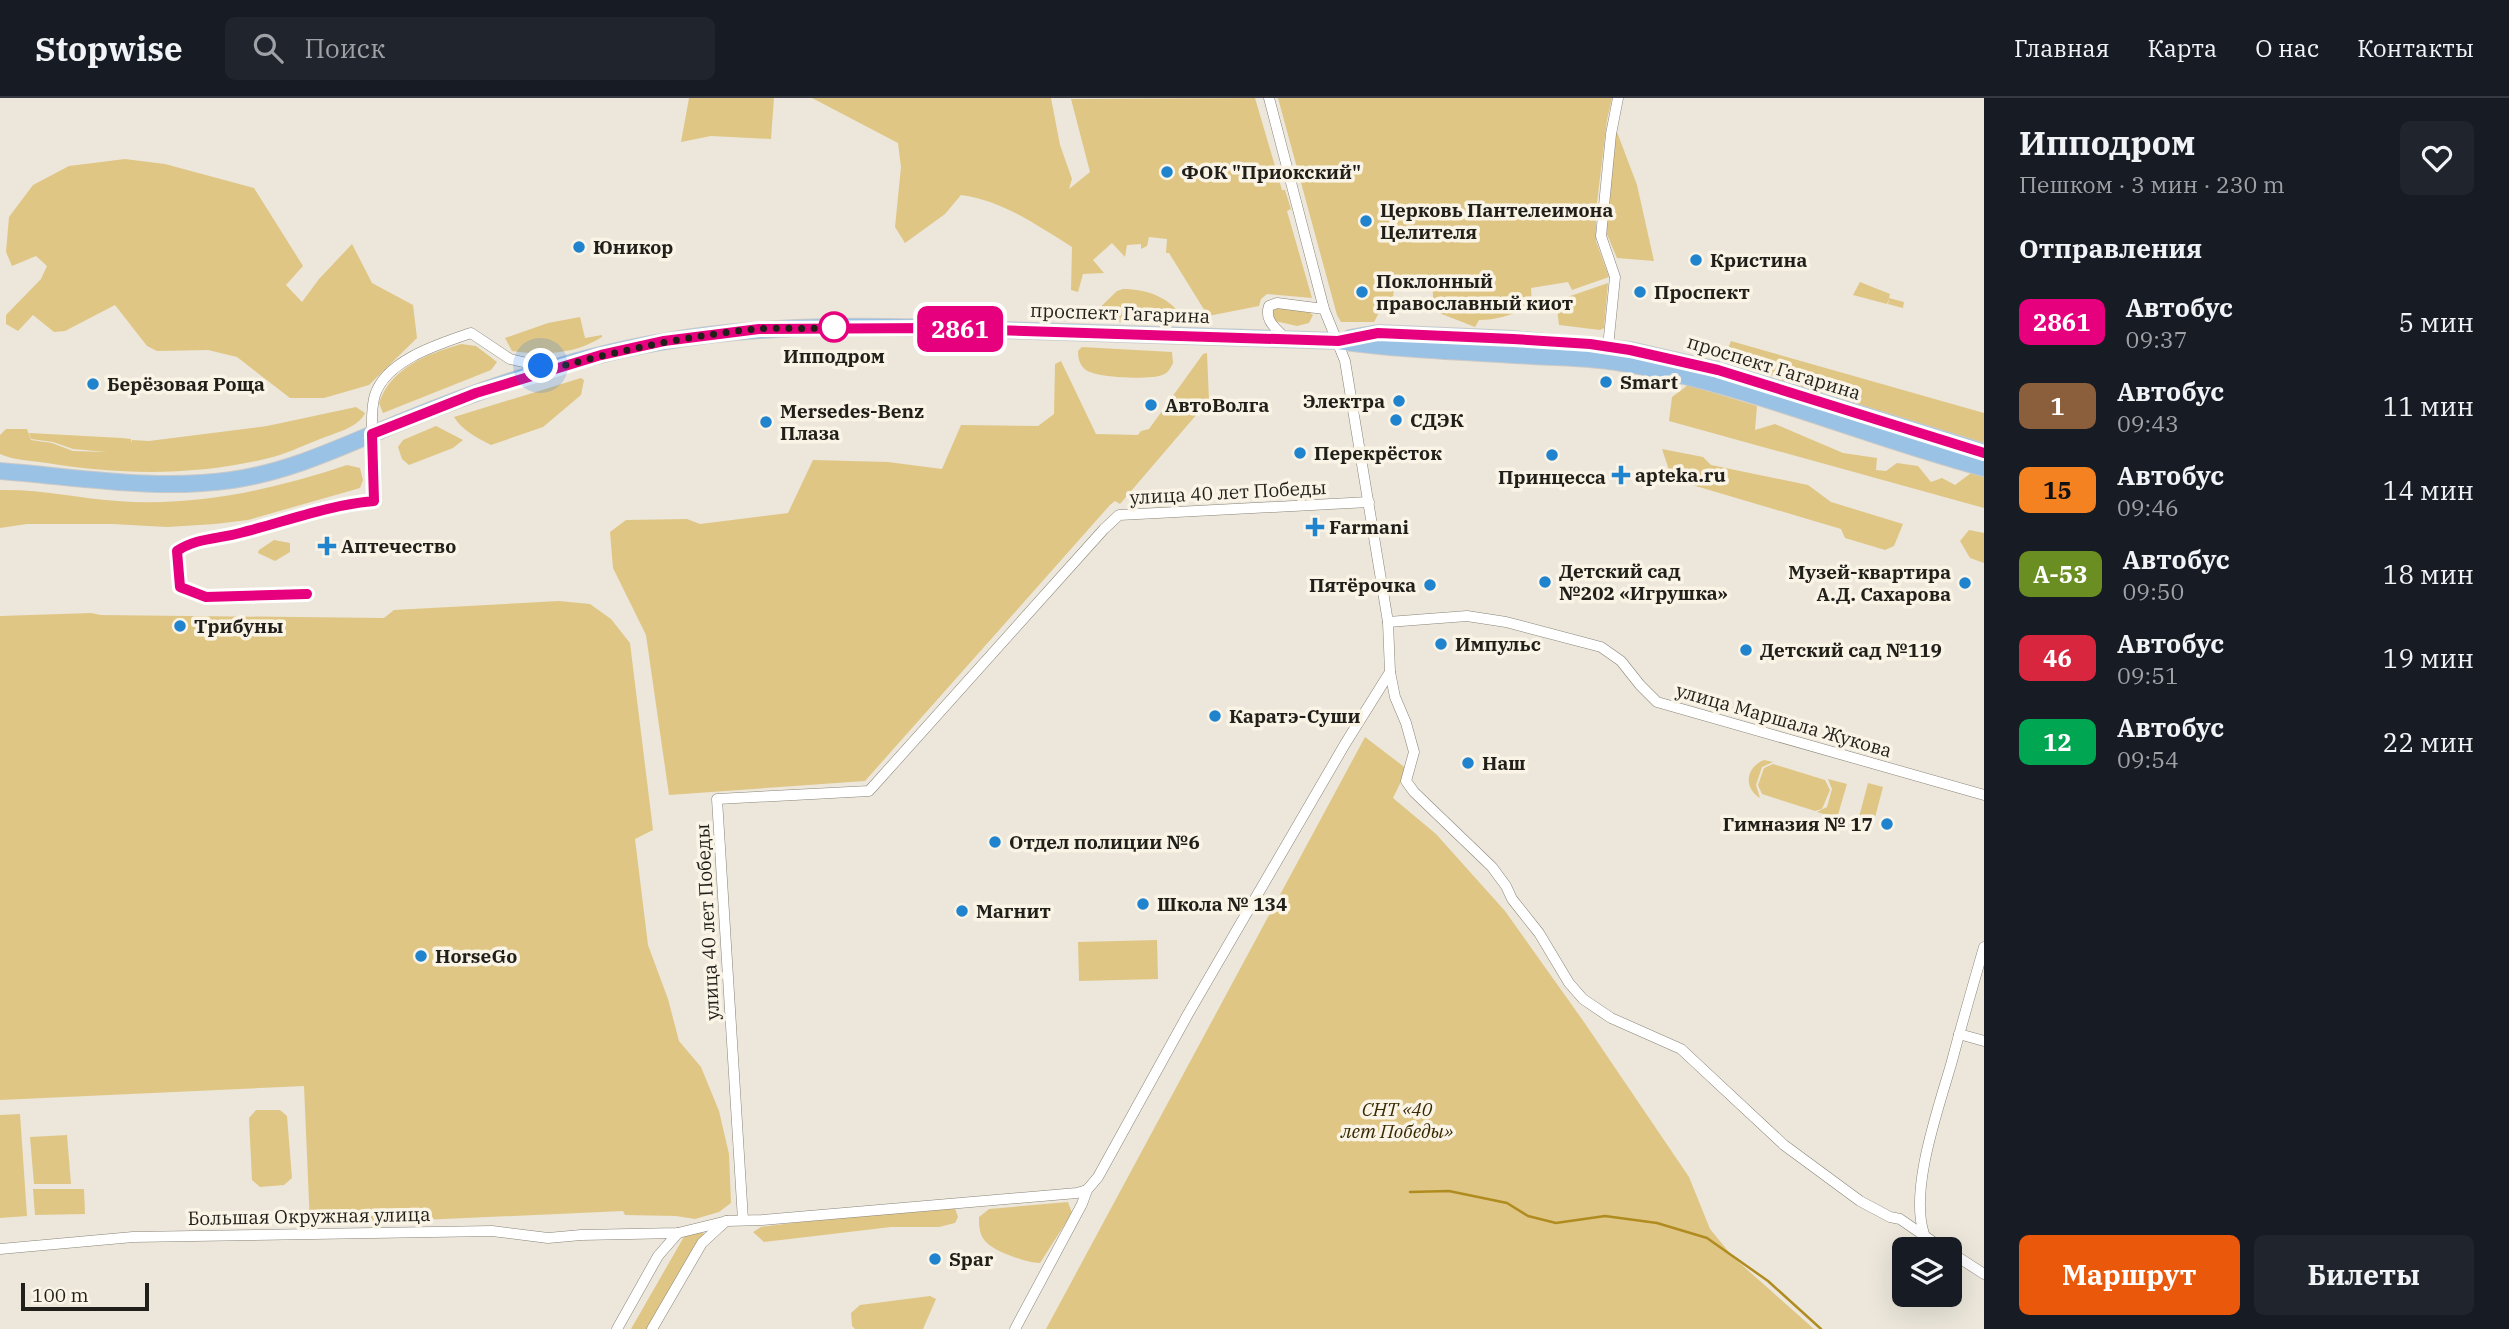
<!DOCTYPE html>
<html lang="ru">
<meta charset="utf-8">
<style>
:root{--surface:#171b24;--page:#20242c;--text:#f1f3f6;--muted:#9ea1a6;--line:#363941;--accent:#ea580c}
body{margin:0;font-family:"IBM Plex Serif",serif;background:var(--page);color:var(--text);height:100vh;display:flex;flex-direction:column;font-size:26px;white-space:nowrap}
*{box-sizing:border-box;margin:0}
p{font-size:23px;color:var(--muted)}
.icon{flex:none;width:38px;height:38px;fill:none;stroke:currentColor;stroke-width:2;stroke-linecap:round;stroke-linejoin:round}
.map{position:relative;flex:1;overflow:hidden}
.sheet{display:flex;flex-direction:column;background:var(--surface);width:525px}
.sheet>*{flex:none}
.badge{padding:0 14px;border-radius:10px;font-size:24px;line-height:46px}
.buttons{position:absolute;left:1892px;top:1139px;display:grid;gap:14px}
.buttons a{display:grid;place-items:center;width:70px;height:70px;border-radius:10px;background:var(--surface);box-shadow:0 7px 28px #0002;font-size:35px}
.scale{position:absolute;left:21px;bottom:18px;width:128px;box-sizing:border-box;padding-left:7px;border:4px solid #211f1a;border-top:0;font-size:19px;line-height:24px;white-space:nowrap;color:#211f1a;-webkit-text-stroke:5px #faf4e7;paint-order:stroke}
.you{position:absolute;width:35px;height:35px;margin:-18px;border:5px solid #fff;border-radius:50%;background:#1a73e8;box-shadow:0 0 0 10px #1a73e833}
.map>.badge{position:absolute;translate:-50% -50%;box-shadow:0 0 0 4px #fff}
h2{padding:0 35px;font-size:26px;line-height:63px}
.round{display:grid;place-items:center;flex:none;width:74px;height:74px;border-radius:10px;background:var(--page)}
.overview{display:flex;align-items:center;justify-content:space-between;height:119px;padding:0 35px}
h1{font-size:33px;font-weight:700;line-height:52px}
.primary-button{display:flex;gap:14px;margin-top:auto;padding:14px 35px}
.primary-button a{flex:1;height:80px;border-radius:10px;background:var(--accent);color:#fff;font-size:28px;font-weight:700;line-height:80px;text-align:center}
.primary-button a+a{background:var(--page);color:var(--text)}
ul{padding:0;list-style:none}
li{display:flex;align-items:center;gap:21px;height:84px;padding:0 35px}
li div{flex:1}
li b{display:block;font-size:26px}
li em{font-style:normal}
li .badge{min-width:77px;font-weight:700;text-align:center}
header{display:flex;align-items:center;gap:42px;box-sizing:border-box;height:98px;padding:0 35px;background:var(--surface);border-bottom:2px solid var(--line)}
header strong{font-size:33px}
nav{display:flex;gap:38px;margin-inline-start:auto;font-size:24px}
.search{width:490px;height:63px;background:var(--page);display:flex;align-items:center;gap:18px;box-sizing:border-box;padding:0 24px;border-radius:10px;color:var(--muted);font-size:26px}
main{display:flex;flex:1;min-height:0}
.map>svg:first-child{display:block}
</style>
<header>
<strong>Stopwise</strong>
<div class="search"><svg class="icon" aria-label="search" viewBox="0 0 24 24"><circle cx="10" cy="10" r="6"/><path d="M15 15l6 6"/></svg>Поиск</div>
<nav><a>Главная</a><a>Карта</a><a>О нас</a><a>Контакты</a></nav>
</header>
<main>
<div class="map">
<svg width="1984" height="1231" viewBox="0 0 1984 1231">
<rect width="100%" height="100%" fill="#ece7da"/>
<g fill="#e0c685">
<polygon points="689,0 774,0 771,41 711,38 681,44"/>
<path d="M812,0H1051L1060,47L1072,81L1069,91L1090,74L1071,1L1255,0L1282,92H1285L1291,111L1287,113L1312,200L1267,196L1261,201L1259,208L1208,218L1169,155H1166L1167,141L1149,139L1147,148L1141,151V146L1127,147L1125,159L1112,145L1093,162L1104,175L1083,176L1078,194L1071,192L1072,149C1036,127 1004,103 961,97L945,116L905,145L895,129L901,69L898,45Z"/>
<path d="M1278,0H1612L1607,22L1596,113V143L1609,179L1572,192L1568,184L1531,190L1532,206C1516,216 1498,222 1479,222L1475,229L1434,213L1432,183L1394,182L1393,202L1381,211L1374,224H1341L1337,217Z"/>
<polygon points="1615,34 1617,34 1637,87 1654,163 1617,160 1606,134"/>
<polygon points="125,61 165,66 254,90 303,168 286,187 302,204 319,181 352,146 372,185 413,207 417,240 369,287 324,300 290,300 237,259 208,252 157,253 147,248 115,207 65,233 54,234 33,217 18,233 6,226 6,217 41,181 47,168 36,158 12,168 6,154 9,119 33,87 69,68"/>
<polygon points="1860,184 1890,196 1889,200 1904,204 1903,210 1888,206 1889,201 1887,206 1853,197"/>
<polygon points="1608,185 1604,230 1600,232 1559,227 1556,203"/>
<path d="M1123,191C1147,191 1173,200 1184,223L1182,226L1086,223L1117,193Z"/>
<polygon points="1277,210 1309,214 1313,217 1309,225 1297,228 1275,223 1271,213"/>
<path d="M580,219L585,240L602,237V239C576,256 542,258 512,253L505,240L548,225Z"/>
<path d="M1731,243L1984,315V344L1981,346L1786,285C1767,271 1742,274 1727,253Z"/>
<path d="M461,246L476,248L497,264L491,272L383,315L379,305C391,269 428,256 461,246Z"/>
<path d="M1082,249L1172,254L1173,265C1170,271 1168,275 1162,277C1151,282 1096,280 1086,272C1080,268 1078,261 1078,253Z"/>
<polygon points="1207,255 1209,302 1120,406 1115,403 1110,407 865,683 669,697 646,537 613,470 610,434 626,422 687,421 700,426 788,415 813,362 888,364 942,371 961,327 1038,328 1054,316 1055,266 1061,263 1096,336 1138,337 1141,333 1149,331 1203,256"/>
<path d="M581,280L584,282L581,297L543,329L491,347C477,340 462,332 454,319Z"/>
<polygon points="1688,287 1757,308 1755,332 1775,326 1843,355 1877,360 1876,372 1886,373 1897,365 1918,368 1931,384 1942,380 1955,387 1971,375 1984,379 1984,410 1669,323 1672,299"/>
<path d="M356,309L365,315C358,330 335,335 320,341C302,348 284,357 265,361C195,378 118,377 47,365C32,363 13,362 0,356V337L6,331H27L31,342L52,345L73,353L107,354L73,351L53,344L31,341L29,335L122,340L131,341V345L132,342L149,343L267,328Z"/>
<polygon points="436,328 463,342 453,350 409,367 402,361 398,349 403,342"/>
<polygon points="1662,351 1703,359 1711,367 1808,387 1831,404 1903,426 1894,448 1885,452 1845,440 1841,431 1672,381"/>
<path d="M347,367L360,370L363,382L360,390L248,422L215,426L167,429L112,426H27L0,430V392C40,391 77,400 117,403C196,409 272,392 347,367Z"/>
<polygon points="1969,432 1984,435 1984,465 1970,460 1960,443"/>
<polygon points="274,442 290,445 290,454 275,463 258,455 259,452"/>
<polygon points="559,503 590,506 611,521 630,545 653,732 635,741 648,847 668,901 679,943 701,969 719,1013 729,1056 731,1105 719,1114 695,1121 676,1118 625,1117 623,1113 310,1127 304,988 0,1002 0,518 91,515 101,517 384,520 394,512"/>
<polygon points="1365,639 1407,671 1393,700 1436,736 1505,813 1584,924 1689,1079 1710,1131 1733,1159 1814,1231 1046,1231"/>
<path d="M1764,662L1773,664L1762,669L1756,687L1760,700C1743,690 1746,669 1764,662Z"/>
<polygon points="1773,666 1825,682 1830,692 1822,711 1815,713 1762,696 1758,687 1764,670"/>
<polygon points="1828,681 1847,686 1837,720 1817,714 1827,709 1832,691"/>
<polygon points="1868,685 1883,689 1873,727 1858,723"/>
<polygon points="1157,842 1158,881 1079,883 1078,844"/>
<polygon points="256,1012 280,1012 287,1018 292,1080 284,1087 260,1089 252,1082 249,1020"/>
<polygon points="20,1016 27,1118 0,1120 0,1017"/>
<polygon points="67,1037 71,1086 34,1086 30,1039"/>
<polygon points="33,1091 84,1091 85,1116 35,1117"/>
<path d="M1068,1104L1072,1115L1040,1165C1027,1165 996,1154 987,1145C979,1138 979,1128 979,1119L989,1111Z"/>
<polygon points="955,1110 958,1119 955,1125 939,1129 891,1129 764,1144 753,1134 761,1129 800,1124"/>
<polygon points="697,1134 704,1135 649,1231 631,1231 685,1137"/>
<polygon points="930,1198 936,1201 923,1231 855,1231 852,1228 851,1215 860,1207"/>
</g>
<g fill="none" stroke-linecap="round" stroke-linejoin="round">
<polyline stroke="#b08c20" stroke-width="2.5" points="1410,1094 1449,1093 1507,1105 1528,1118 1556,1125 1605,1118 1657,1125 1707,1140 1768,1183 1821,1231"/>
<defs>
<g id="minor">
<path d="M1286,241C1276,230 1264,223 1269,208L1277,205L1324,211"/>
<polyline points="1608,249 1615,179 1601,138 1611,36 1618,0"/>
<path d="M372,336C372,323 371,309 375,297C386,262 439,246 471,235L510,261L544,269"/>
<polyline points="1388,524 1467,518 1506,524 1601,549 1621,563 1640,587 1657,604 1984,697"/>
<polyline points="1390,574 1395,599 1406,625 1414,654 1406,683 1414,694 1492,769 1506,788 1512,801 1539,835 1569,885 1583,901 1611,920 1681,951 1784,1047 1860,1103 1890,1119 1900,1121 1945,1152"/>
<polyline points="1959,936 1984,943"/>
<polyline points="743,1122 717,701 869,693 1104,431 1119,417 1369,404"/>
<path d="M1924,1136C1909,1091 1939,1009 1952,963C1962,925 1973,887 1984,849"/>
<polyline points="0,1151 133,1139 492,1133 548,1140 581,1137 678,1135 727,1123 762,1122 1077,1095 1087,1092"/>
<polyline points="1950,1154 1984,1176"/>
<polyline points="617,1231 658,1158 678,1135"/>
<polyline points="652,1231 702,1145 726,1123"/>
<polyline points="1015,1231 1082,1106 1087,1092 1098,1079 1188,916 1345,646 1390,574 1388,524 1345,263 1324,211 1269,0"/>
</g>
<g id="primary">
<polyline points="1350,240 1378,235 1513,241 1630,252 1718,272 1984,354"/>
<path d="M0,373C78,379 154,393 232,382C294,373 349,345 406,322C487,289 574,259 661,244C774,224 889,228 1002,232C1114,236 1226,240 1338,243C1402,252 1468,254 1533,258C1567,260 1600,260 1633,267C1753,289 1867,339 1984,370"/>
</g>
</defs>
<use href="#minor" stroke="#898479" stroke-width="11"/>
<use href="#primary" stroke="#cac9c8" stroke-width="18"/>
<use href="#minor" stroke="#fff" stroke-width="10"/>
<use href="#primary" stroke="#9ac2e5" stroke-width="16"/>
</g>
<g fill="none" stroke-linecap="round" stroke-linejoin="round">
<defs>
<path id="line" d="M307,496L206,499L180,489L177,453C196,440 218,441 240,435C284,424 328,407 374,403L372,336L476,295L601,257L664,243L759,231L929,230L1338,243L1378,235L1513,241L1590,246L1630,252L1718,272L1984,355"/>
</defs>
<use href="#line" stroke="#fff" stroke-width="16"/>
<use href="#line" stroke="#e6007e" stroke-width="10"/>
<path stroke="#211f1a" stroke-width="7" stroke-dasharray="0 12.6" d="M541,268L555,270C621,252 687,238 755,231C781,229 812,232 834,229"/>
</g>
<g fill="#1f83ce" stroke="#faf4e7" stroke-width="2.5">
<circle cx="1167" cy="74" r="7"/>
<circle cx="1366" cy="123" r="7"/>
<circle cx="579" cy="149" r="7"/>
<circle cx="1696" cy="162" r="7"/>
<circle cx="1362" cy="194" r="7"/>
<circle cx="1640" cy="194" r="7"/>
<circle cx="1606" cy="284" r="7"/>
<circle cx="93" cy="286" r="7"/>
<circle cx="1399" cy="303" r="7"/>
<circle cx="1151" cy="307" r="7"/>
<circle cx="1396" cy="322" r="7"/>
<circle cx="766" cy="324" r="7"/>
<circle cx="1300" cy="355" r="7"/>
<circle cx="1552" cy="357" r="7"/>
<path d="M1617.5 366.5h7v7h7v7h-7v7h-7v-7h-7v-7h7z"/>
<path d="M1311.5 418.5h7v7h7v7h-7v7h-7v-7h-7v-7h7z"/>
<path d="M323.5 437.5h7v7h7v7h-7v7h-7v-7h-7v-7h7z"/>
<circle cx="1545" cy="484" r="7"/>
<circle cx="1965" cy="485" r="7"/>
<circle cx="1430" cy="487" r="7"/>
<circle cx="180" cy="528" r="7"/>
<circle cx="1441" cy="546" r="7"/>
<circle cx="1746" cy="552" r="7"/>
<circle cx="1215" cy="618" r="7"/>
<circle cx="1468" cy="665" r="7"/>
<circle cx="1887" cy="726" r="7"/>
<circle cx="995" cy="744" r="7"/>
<circle cx="1143" cy="806" r="7"/>
<circle cx="962" cy="813" r="7"/>
<circle cx="421" cy="858" r="7"/>
<circle cx="935" cy="1161" r="7"/>
</g>
<circle fill="#fff" stroke="#e6007e" stroke-width="3.5" cx="834" cy="229" r="14"/>
<g text-anchor="middle" dominant-baseline="central" stroke-width="7" stroke-linejoin="round" paint-order="stroke">
<g font-size="19" font-weight="bold" fill="#211f1a" stroke="#faf4e7" text-anchor="start">
<text x="1181" y="74">ФОК "Приокский"</text>
<text x="1380" y="112">Церковь Пантелеимона<tspan x="1380" dy="22">Целителя</tspan></text>
<text x="593" y="149">Юникор</text>
<text x="1710" y="162">Кристина</text>
<text x="1376" y="183">Поклонный<tspan x="1376" dy="22">православный киот</tspan></text>
<text x="1654" y="194">Проспект</text>
<text x="1620" y="284">Smart</text>
<text x="107" y="286">Берёзовая Роща</text>
<text x="1385" y="303" text-anchor="end">Электра</text>
<text x="1165" y="307">АвтоВолга</text>
<text x="780" y="313">Mersedes-Benz<tspan x="780" dy="22">Плаза</tspan></text>
<text x="1410" y="322">СДЭК</text>
<text x="1314" y="355">Перекрёсток</text>
<text x="1635" y="377">apteka.ru</text>
<text x="1552" y="379" text-anchor="middle">Принцесса</text>
<text x="1329" y="429">Farmani</text>
<text x="341" y="448">Аптечество</text>
<text x="1559" y="473">Детский сад<tspan x="1559" dy="22">№202 «Игрушка»</tspan></text>
<text x="1951" y="474" text-anchor="end">Музей-квартира<tspan x="1951" dy="22">А.Д. Сахарова</tspan></text>
<text x="1416" y="487" text-anchor="end">Пятёрочка</text>
<text x="194" y="528">Трибуны</text>
<text x="1455" y="546">Импульс</text>
<text x="1760" y="552">Детский сад №119</text>
<text x="1229" y="618">Каратэ-Суши</text>
<text x="1482" y="665">Наш</text>
<text x="1873" y="726" text-anchor="end">Гимназия № 17</text>
<text x="1009" y="744">Отдел полиции №6</text>
<text x="1157" y="806">Школа № 134</text>
<text x="976" y="813">Магнит</text>
<text x="435" y="858">HorseGo</text>
<text x="949" y="1161">Spar</text>
</g>
<g font-size="19" fill="#211f1a" stroke="#faf4e7">
<text transform="translate(1120 215) rotate(2)">проспект Гагарина</text>
<text transform="translate(1774 269) rotate(17)">проспект Гагарина</text>
<text transform="translate(1228 394) rotate(-3)">улица 40 лет Победы</text>
<text transform="translate(1784 622) rotate(16)">улица Маршала Жукова</text>
<text transform="translate(707 824) rotate(-93)">улица 40 лет Победы</text>
<text transform="translate(309 1118) rotate(-1)">Большая Окружная улица</text>
</g>
<g font-size="19" font-weight="bold" fill="#211f1a" stroke="#faf4e7">
<text x="834" y="258">Ипподром</text>
</g>
<g font-size="19" font-style="italic" fill="#382900" stroke="#faf4e7">
<text x="1397" y="1011">СНТ «40<tspan x="1397" dy="22">лет Победы»</tspan></text>
</g>
</g>
</svg>
<div class="buttons">
<a><svg class="icon" aria-label="layers" viewBox="0 0 24 24"><path d="M12 4l9 5-9 5-9-5zM3 14l9 5 9-5"/></svg></a>
</div>
<div class="scale">100 m</div>
<div class="you" style="left:541px;top:268px"></div>
<b class="badge" style="left:960px;top:231px;background:#e6007e;color:#fff">2861</b>
</div>
<section class="sheet">
<div class="overview"><div><h1>Ипподром</h1><p>Пешком · 3 мин · 230 m</p></div><a class="round"><svg class="icon" aria-label="heart" viewBox="0 0 24 24"><path d="M12 20l-8-8c-3-5 5-10 8-4 3-6 11-1 8 4z"/></svg></a></div>
<h2>Отправления</h2>
<ul>
<li><span class="badge" style="background:#e6007e;color:#fff">2861</span><div><b>Автобус</b><p>09:37</p></div><em>5 мин</em></li>
<li><span class="badge" style="background:#8b5e3c;color:#fff">1</span><div><b>Автобус</b><p>09:43</p></div><em>11 мин</em></li>
<li><span class="badge" style="background:#f58220;color:#111">15</span><div><b>Автобус</b><p>09:46</p></div><em>14 мин</em></li>
<li><span class="badge" style="background:#6b8e23;color:#fff">А-53</span><div><b>Автобус</b><p>09:50</p></div><em>18 мин</em></li>
<li><span class="badge" style="background:#d7263d;color:#fff">46</span><div><b>Автобус</b><p>09:51</p></div><em>19 мин</em></li>
<li><span class="badge" style="background:#00a651;color:#fff">12</span><div><b>Автобус</b><p>09:54</p></div><em>22 мин</em></li>
</ul>
<div class="primary-button"><a>Маршрут</a><a>Билеты</a></div>
</section>
</main>
